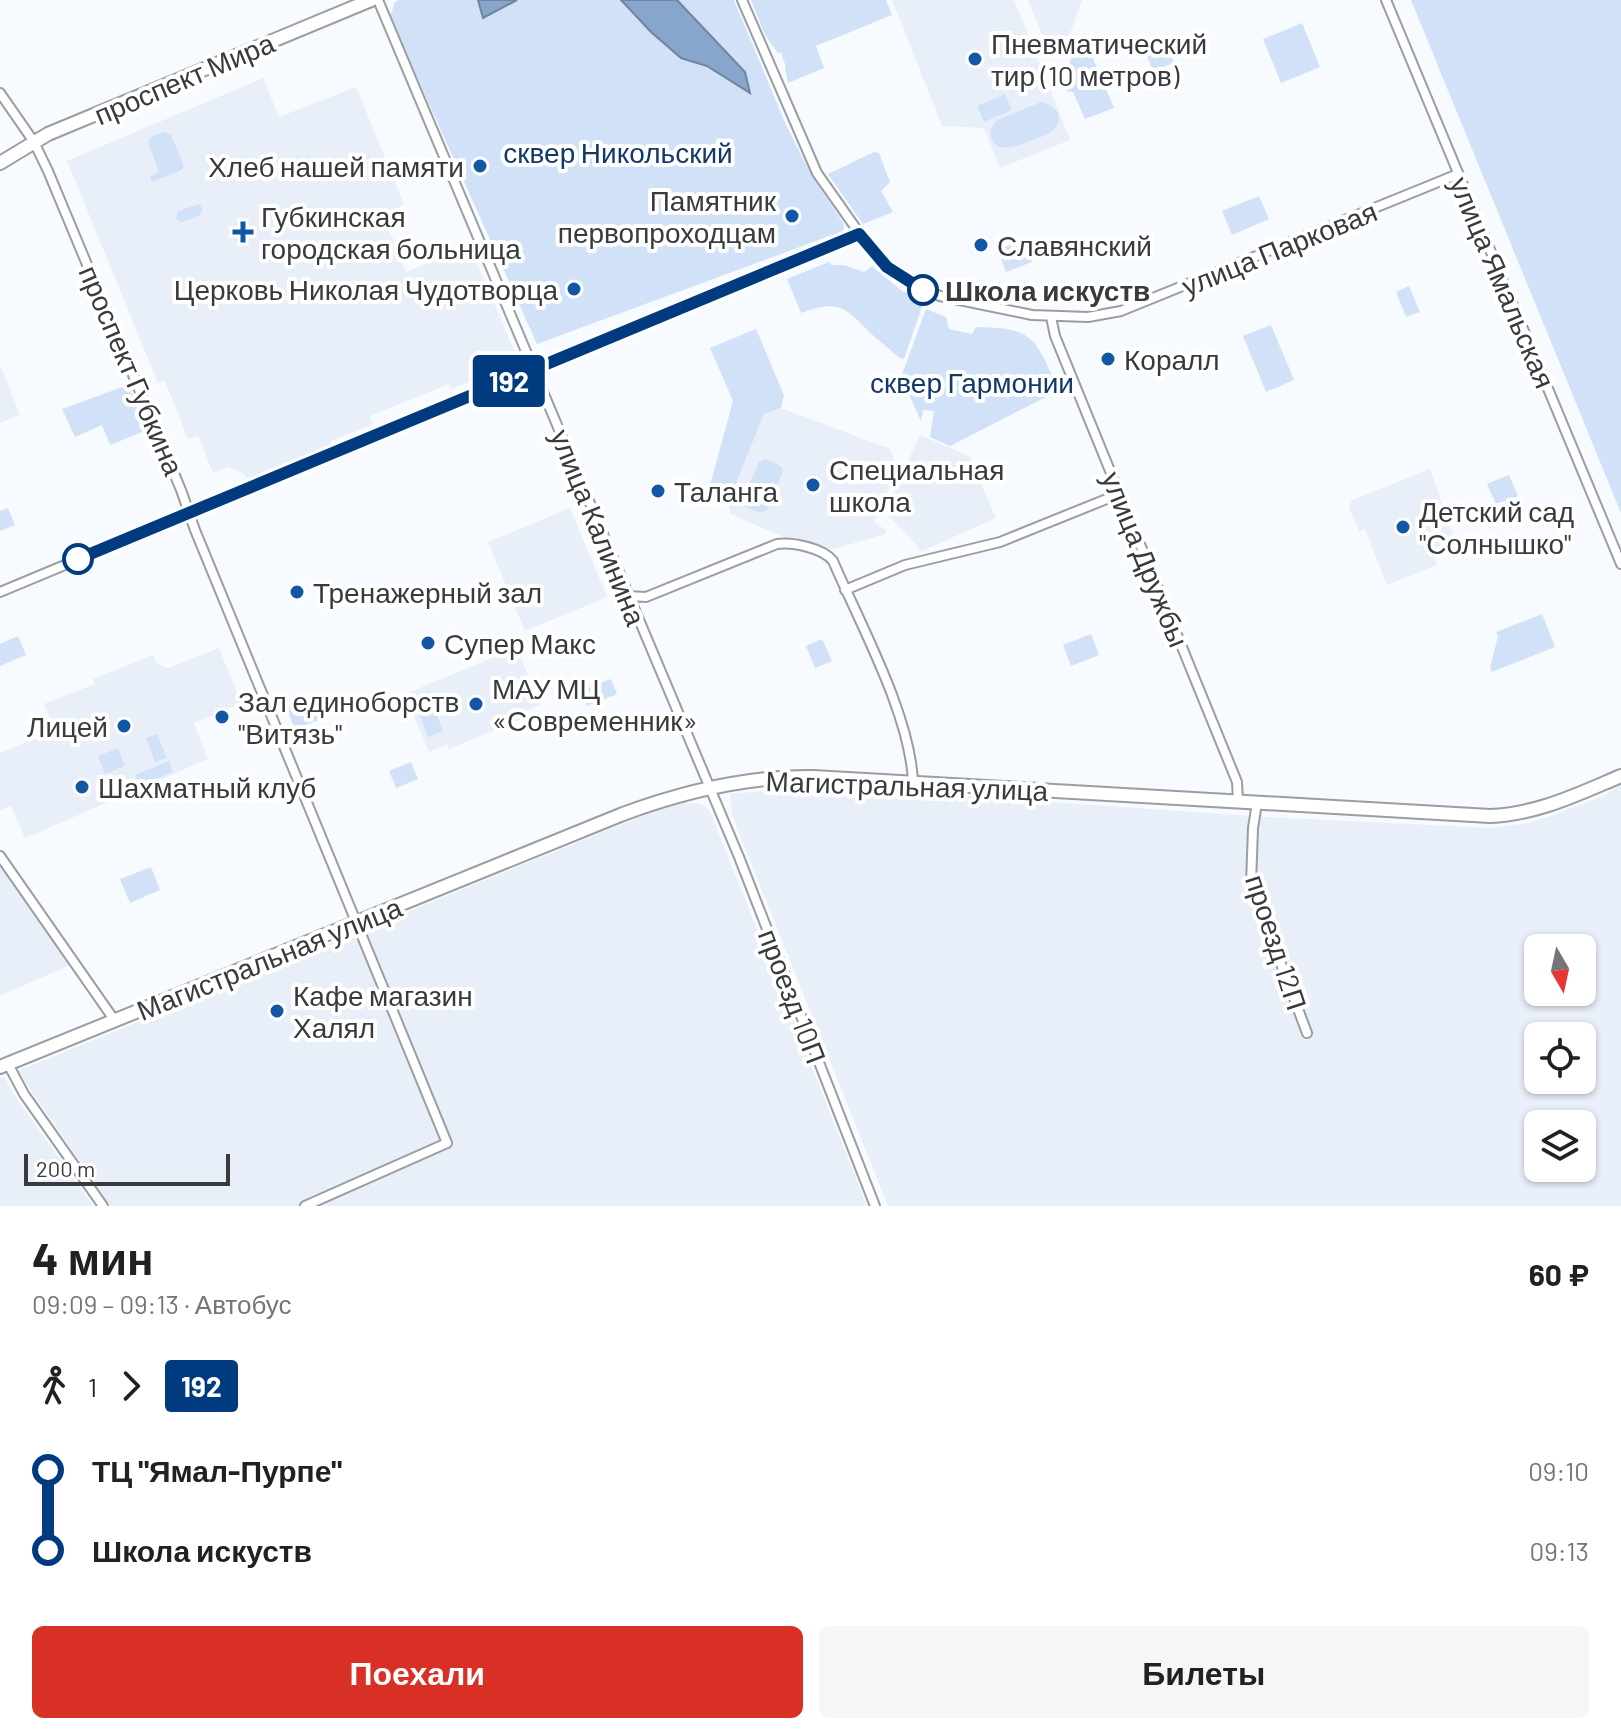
<!DOCTYPE html>
<html lang="ru">
<meta charset="utf-8">
<style>
:root{--surface:#fff;--page:#f6f6f6;--text:#202124;--muted:#757577;--accent:#d93025}
body{margin:0;font-family:Barlow,sans-serif;background:var(--page);color:var(--text);height:100vh;display:flex;flex-direction:column;font-size:30px;white-space:nowrap}
*{box-sizing:border-box;margin:0}
p{font-size:26px;color:var(--muted)}
.icon{flex:none;width:44px;height:44px;fill:none;stroke:currentColor;stroke-width:2;stroke-linecap:round;stroke-linejoin:round}
.map{position:relative;height:1206px;overflow:hidden}
.sheet{display:flex;flex-direction:column;background:var(--surface);flex:1}
.sheet>*{flex:none}
.badge{padding:0 16px;border-radius:6px;font-size:28px;line-height:52px}
.needle{width:52px;rotate:171deg}
.controls{position:absolute;left:1524px;top:934px;display:grid;gap:16px}
.controls a{display:grid;place-items:center;width:72px;height:72px;border-radius:12px;background:var(--surface);box-shadow:0 2px 6px #0004;font-size:40px}
.scale{position:absolute;left:24px;bottom:20px;width:206px;box-sizing:border-box;padding-left:8px;border:4px solid #383a3c;border-top:0;font-size:22px;line-height:28px;white-space:nowrap;color:#383a3c;-webkit-text-stroke:6px #fff;paint-order:stroke}
.map>.badge{position:absolute;translate:-50% -50%;box-shadow:0 0 0 4px #fff}
.legs{display:flex;align-items:center;gap:12px;height:88px;padding:0 32px;font-size:26px}
.legs p{margin-inline-start:auto}
.overview{display:flex;align-items:center;justify-content:space-between;height:136px;padding:0 32px}
h1{font-size:44px;font-weight:700;line-height:60px}
.cta{display:flex;gap:16px;margin-top:auto;padding:16px 32px}
.cta a{flex:1;height:92px;border-radius:12px;background:var(--accent);color:#fff;font-size:32px;font-weight:700;line-height:92px;text-align:center}
.cta a+a{background:var(--page);color:var(--text)}
ul{padding:0 32px;list-style:none}
li{display:flex;align-items:center;gap:28px;height:80px;font-size:30px}
li i{display:grid;place-items:center;width:12px;height:100%;margin:0 10px;background:currentColor}
li i::after{content:'';width:20px;height:20px;margin:-10px;border:6px solid;border-radius:50%;background:var(--surface)}
li p{margin-inline-start:auto}
li:first-child i{background:linear-gradient(#0000 50%,currentColor 0)}
li:last-child i{background:linear-gradient(currentColor 50%,#0000 0)}
.map>svg:first-child{display:block}
</style>
<div class="map">
<svg width="1621" height="1206" viewBox="0 0 1621 1206">
<rect width="100%" height="100%" fill="#f7fafe"/>
<g fill="#e9eff9" fill-rule="evenodd">
<polygon points="892,0 1014,0 1070,140 1000,168 984,128 942,126"/>
<polygon points="1028,0 1082,0 1063,53 1049,53"/>
<polygon points="263,78 279,117 356,87 404,204 384,219 406,272 470,246 519,362 451,389 449,384 370,416 373,424 331,441 330,446 248,481 245,475 229,467 213,473 198,436 188,439 165,381 158,383 67,161"/>
<polygon points="0,365 20,415 0,423"/>
<polygon points="781,408 890,449 898,469 874,522 886,530 885,534 834,549 786,538 730,514 729,501 764,414"/>
<polygon points="920,435 969,456 996,518 922,551 887,514 887,506"/>
<polygon points="1430,469 1456,544 1433,553 1437,565 1387,585 1365,529 1359,531 1349,508 1352,500"/>
<polygon points="570,508 607,597 525,631 488,542"/>
<polygon points="219,648 241,703 194,723 208,759 25,838 11,806 0,810 0,753 55,731 44,704 95,684 93,679 153,655 157,664 168,668"/>
<polygon points="507,652 511,662 521,658 540,705 519,714 521,719 449,749 447,744 429,752 405,694"/>
<path d="M1621,784V1206H888L732,815L730,794L777,790L786,794H804L817,789L919,793L1265,817L1491,828L1527,823L1548,817L1604,796ZM1538,948H1582V992H1538ZM1538,1036H1582V1080H1538ZM1538,1124H1582V1168H1538Z"/>
<polygon points="681,803 695,803 705,806 711,814 867,1206 110,1206 18,1071 652,812"/>
<polygon points="0,865 70,965 0,996"/>
<polygon points="4,1077 17,1099 93,1206 0,1206 0,1078"/>
</g>
<g fill="#d1e2f8">
<polygon points="399,0 734,0 786,125 812,176 844,224 843,231 537,344 390,17 395,2"/>
<polygon points="751,0 886,0 892,15 816,46 824,68 788,83 785,68 786,67 781,52 778,53 765,35"/>
<polygon points="1411,0 1621,0 1621,513"/>
<polygon points="1302,23 1320,67 1281,83 1263,39"/>
<polygon points="1165,39 1174,63 1153,71 1144,48"/>
<polygon points="1086,42 1114,108 1085,119 1073,92 1066,91 1063,81 1076,46"/>
<polygon points="1005,94 1012,110 984,122 977,106"/>
<path d="M1041,102C1054,104 1066,117 1054,129C1048,135 1038,138 1030,141C1014,147 992,156 990,130L997,120Z"/>
<polygon points="163,132 171,135 184,166 182,170 152,182 150,177 159,172 148,142 151,137"/>
<polygon points="874,152 879,153 890,182 881,191 893,212 863,224 828,174"/>
<polygon points="1259,196 1269,219 1232,235 1222,211"/>
<polygon points="199,204 203,209 200,215 182,222 176,219 178,211"/>
<polygon points="1023,240 1032,262 1006,272 998,250"/>
<path d="M829,262L831,265H844L864,272L872,266L902,291L924,301L904,359L900,358C892,351 884,345 876,338C847,311 843,297 801,313L787,279Z"/>
<polygon points="1409,286 1420,312 1406,317 1396,292"/>
<path d="M926,309L946,317L949,329L972,334L976,327C1024,328 1035,332 1053,379L1044,386L1048,396L950,446L930,437L934,411L923,410L921,421L901,377Z"/>
<polygon points="1271,325 1294,380 1266,392 1243,336"/>
<polygon points="756,329 784,395 781,408 764,414 729,501 707,496 733,401 710,348"/>
<polygon points="128,385 147,430 110,445 102,425 75,437 62,409"/>
<polygon points="765,459 781,466 783,471 767,510 761,513 744,506 742,501 759,462"/>
<polygon points="1509,475 1518,496 1496,504 1487,484"/>
<polygon points="8,508 15,525 0,531 0,511"/>
<polygon points="1542,614 1555,647 1492,672 1490,668 1498,636 1496,632"/>
<polygon points="1091,634 1099,655 1071,666 1063,645"/>
<polygon points="18,636 26,655 0,666 0,644"/>
<polygon points="822,639 832,661 815,668 806,646"/>
<polygon points="611,679 617,694 587,706 580,691"/>
<polygon points="428,692 443,731 428,737 413,698"/>
<polygon points="298,704 301,711 313,706 319,720 295,729 286,708"/>
<polygon points="157,734 167,758 155,762 146,738"/>
<polygon points="118,748 125,766 105,774 98,756"/>
<polygon points="169,761 173,772 140,786 135,775"/>
<polygon points="411,762 418,779 396,788 389,771"/>
<polygon points="151,867 160,890 130,903 120,879"/>
</g>
<g fill="#88a5cb" stroke="#7085a0" stroke-width="2">
<polygon points="478,0 517,0 483,18"/>
<polygon points="621,0 677,0 745,72 750,93 707,66 681,58 651,32"/>
</g>
<g fill="none" stroke-linecap="round" stroke-linejoin="round">
<defs>
<g id="street">
<polyline points="378,0 739,857 875,1206"/>
<polyline points="742,0 817,173 867,244 895,273 921,289 940,296 1032,315 1088,317 1121,311 1458,174"/>
<polyline points="1386,0 1621,564"/>
<polyline points="0,93 34,142 48,171 181,490 195,530 447,1143 305,1206"/>
<polyline points="1051,317 1055,336 1237,782 1238,801"/>
<polyline points="845,590 905,565 1000,542 1119,494"/>
<polyline points="0,592 859,234"/>
<path d="M627,596L646,597L777,544C793,542 823,548 833,561C860,624 911,716 913,783"/>
<polyline points="1257,803 1253,828 1251,884 1307,1033"/>
<polyline points="0,856 115,1021"/>
<polyline points="8,1064 24,1094 103,1206"/>
</g>
<g id="secondary">
<polyline points="0,163 48,134 371,0"/>
<path d="M0,1067L623,814C685,791 747,776 813,777L1490,816C1538,814 1578,794 1621,776"/>
</g>
</defs>
<use href="#street" stroke="#9a9da2" stroke-width="12"/>
<use href="#secondary" stroke="#9a9da2" stroke-width="16"/>
<use href="#street" stroke="#fff" stroke-width="8"/>
<use href="#secondary" stroke="#fff" stroke-width="12"/>
</g>
<g fill="none" stroke-linecap="round" stroke-linejoin="round">
<defs>
<polyline id="line-1" points="78,559 859,234 887,267 923,290"/>
</defs>
<use href="#line-1" stroke="#fff" stroke-width="18"/>
<use href="#line-1" stroke="#003b80" stroke-width="12"/>
</g>
<g fill="#1257a6" stroke="#fff" stroke-width="3">
<circle cx="975" cy="59" r="8"/>
<circle cx="480" cy="166" r="8"/>
<circle cx="792" cy="216" r="8"/>
<path d="M239 220h8v8h8v8h-8v8h-8v-8h-8v-8h8z"/>
<circle cx="981" cy="245" r="8"/>
<circle cx="574" cy="289" r="8"/>
<circle cx="1108" cy="359" r="8"/>
<circle cx="813" cy="485" r="8"/>
<circle cx="658" cy="491" r="8"/>
<circle cx="1403" cy="527" r="8"/>
<circle cx="297" cy="592" r="8"/>
<circle cx="428" cy="643" r="8"/>
<circle cx="476" cy="704" r="8"/>
<circle cx="222" cy="717" r="8"/>
<circle cx="124" cy="726" r="8"/>
<circle cx="82" cy="787" r="8"/>
<circle cx="277" cy="1011" r="8"/>
</g>
<g fill="#fff" stroke="#003b80" stroke-width="4">
<circle cx="923" cy="290" r="14"/>
<circle cx="78" cy="559" r="14"/>
</g>
<g text-anchor="middle" dominant-baseline="central" stroke-width="8" stroke-linejoin="round" paint-order="stroke">
<g font-size="28" fill="#383a3c" stroke="#fff" text-anchor="start">
<text x="991" y="43">Пневматический<tspan x="991" dy="32">тир (10 метров)</tspan></text>
<text x="464" y="166" text-anchor="end">Хлеб нашей памяти</text>
<text x="776" y="200" text-anchor="end">Памятник<tspan x="776" dy="32">первопроходцам</tspan></text>
<text x="261" y="216">Губкинская<tspan x="261" dy="32">городская больница</tspan></text>
<text x="997" y="245">Славянский</text>
<text x="558" y="289" text-anchor="end">Церковь Николая Чудотворца</text>
<text x="1124" y="359">Коралл</text>
<text x="829" y="469">Специальная<tspan x="829" dy="32">школа</tspan></text>
<text x="674" y="491">Таланга</text>
<text x="1419" y="511">Детский сад<tspan x="1419" dy="32">"Солнышко"</tspan></text>
<text x="313" y="592">Тренажерный зал</text>
<text x="444" y="643">Супер Макс</text>
<text x="492" y="688">МАУ МЦ<tspan x="492" dy="32">«Современник»</tspan></text>
<text x="238" y="701">Зал единоборств<tspan x="238" dy="32">"Витязь"</tspan></text>
<text x="108" y="726" text-anchor="end">Лицей</text>
<text x="98" y="787">Шахматный клуб</text>
<text x="293" y="995">Кафе магазин<tspan x="293" dy="32">Халял</tspan></text>
</g>
<g font-size="28" fill="#383a3c" stroke="#fff">
<text transform="translate(184 78) rotate(-23)">проспект Мира</text>
<text transform="translate(1279 248) rotate(-22)">улица Парковая</text>
<text transform="translate(1503 282) rotate(67)">улица Ямальская</text>
<text transform="translate(132 370) rotate(67)">проспект Губкина</text>
<text transform="translate(599 527) rotate(68)">улица Калинина</text>
<text transform="translate(1146 559) rotate(68)">улица Дружбы</text>
<text transform="translate(907 785) rotate(2)">Магистральная улица</text>
<text transform="translate(1277 942) rotate(72)">проезд 12П</text>
<text transform="translate(269 958) rotate(-22)">Магистральная улица</text>
<text transform="translate(793 996) rotate(69)">проезд 10П</text>
</g>
<g font-size="28" fill="#133969" stroke="#fff">
<text x="618" y="152">сквер Никольский</text>
<text x="972" y="382">сквер Гармонии</text>
</g>
<g font-size="28" font-weight="bold" fill="#383a3c" stroke="#fff" text-anchor="start">
<text x="945" y="290">Школа искуств</text>
</g>
</g>
</svg>
<div class="controls">
<a><svg class="needle" viewBox="-14 -14 28 28"><path d="M0-13l5 13h-10z" fill="#e53935"/><path d="M0 13l5-13h-10z" fill="#757577"/></svg></a>
<a><svg class="icon" aria-label="locate" viewBox="0 0 24 24"><circle cx="12" cy="12" r="6"/><path d="M12 2v4M12 18v4M2 12h4M18 12h4"/></svg></a>
<a><svg class="icon" aria-label="layers" viewBox="0 0 24 24"><path d="M12 4l9 5-9 5-9-5zM3 14l9 5 9-5"/></svg></a>
</div>
<div class="scale">200 m</div>
<b class="badge" style="left:509px;top:381px;background:#003b80;color:#fff">192</b>
</div>
<section class="sheet">
<div class="overview"><div><h1>4 мин</h1><p>09:09 – 09:13 · Автобус</p></div><b>60 ₽</b></div>
<div class="legs"><svg class="icon" aria-label="walk" viewBox="0 0 24 24"><circle cx="13" cy="4" r="2"/><path d="M13 8l-2 6 4 7M11 14l-3 7M7 12l3-4h3l4 4"/></svg>1<svg class="icon" aria-label="forward" viewBox="0 0 24 24"><path d="M9 5l7 7-7 7"/></svg><b class="badge" style="background:#003b80;color:#fff">192</b></div>
<ul>
<li><i style="color:#003b80"></i><b>ТЦ &quot;Ямал-Пурпе&quot;</b><p>09:10</p></li>
<li><i style="color:#003b80"></i><b>Школа искуств</b><p>09:13</p></li>
</ul>
<div class="cta"><a>Поехали</a><a>Билеты</a></div>
</section>
